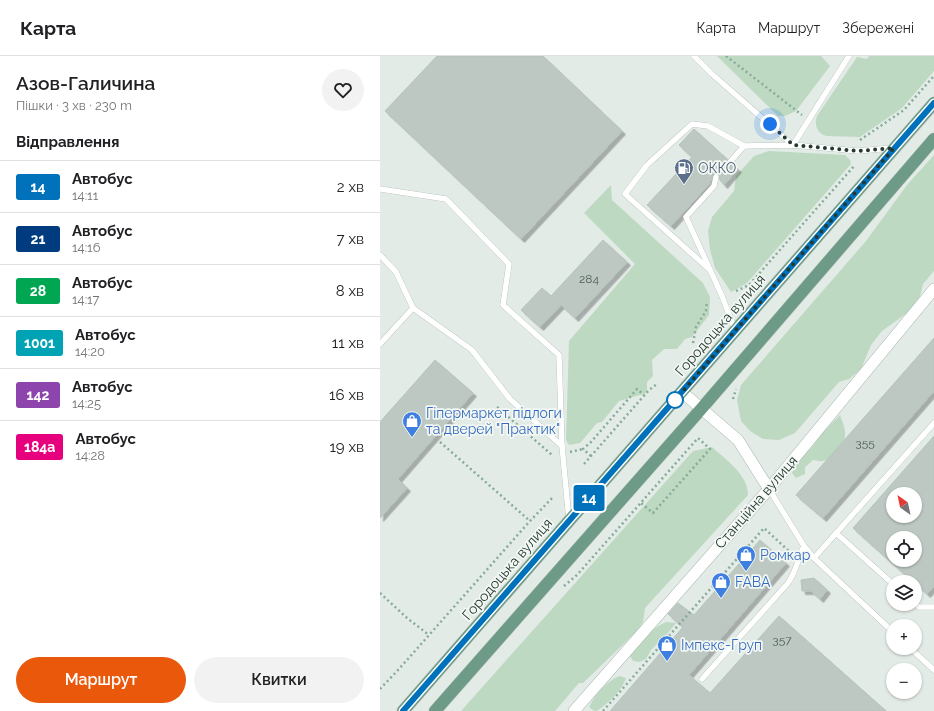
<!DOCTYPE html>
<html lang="uk">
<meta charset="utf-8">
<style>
:root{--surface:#fff;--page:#f2f2f2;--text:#202124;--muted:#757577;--line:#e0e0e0;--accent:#ea580c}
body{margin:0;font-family:Raleway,sans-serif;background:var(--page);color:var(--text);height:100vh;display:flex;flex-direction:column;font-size:15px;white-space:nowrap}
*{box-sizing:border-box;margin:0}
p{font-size:13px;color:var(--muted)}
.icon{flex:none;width:22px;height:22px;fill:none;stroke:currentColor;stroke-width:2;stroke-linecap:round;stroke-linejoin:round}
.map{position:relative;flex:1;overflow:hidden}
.panel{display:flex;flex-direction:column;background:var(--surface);width:380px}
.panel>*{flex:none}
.badge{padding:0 8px;border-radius:3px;font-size:14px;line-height:26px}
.needle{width:26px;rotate:327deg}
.tools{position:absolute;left:506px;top:431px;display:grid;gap:8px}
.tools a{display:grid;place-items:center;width:36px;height:36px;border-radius:50%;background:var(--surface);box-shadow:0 1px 3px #0004;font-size:20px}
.you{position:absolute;width:20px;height:20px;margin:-10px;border:3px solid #fff;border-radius:50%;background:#1a73e8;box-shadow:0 0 0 6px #1a73e833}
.map>.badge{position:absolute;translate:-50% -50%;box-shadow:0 0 0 2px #fff}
h2{padding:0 16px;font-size:15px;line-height:36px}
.round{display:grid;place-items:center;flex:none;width:42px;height:42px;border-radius:21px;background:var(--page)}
.overview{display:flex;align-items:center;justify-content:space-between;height:68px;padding:0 16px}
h1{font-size:19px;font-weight:600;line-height:30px}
.primary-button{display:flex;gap:8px;margin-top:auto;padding:8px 16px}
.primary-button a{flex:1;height:46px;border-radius:24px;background:var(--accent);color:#fff;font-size:16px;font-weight:600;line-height:46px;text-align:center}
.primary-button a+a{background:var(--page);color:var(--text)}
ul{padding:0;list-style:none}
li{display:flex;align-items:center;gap:12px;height:52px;padding:0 16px;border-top:1px solid var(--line)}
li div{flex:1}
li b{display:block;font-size:15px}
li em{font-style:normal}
li .badge{min-width:44px;font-weight:700;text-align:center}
header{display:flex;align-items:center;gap:24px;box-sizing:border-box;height:56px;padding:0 20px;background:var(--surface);border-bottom:1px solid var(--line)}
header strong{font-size:19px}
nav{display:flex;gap:22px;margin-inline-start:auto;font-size:14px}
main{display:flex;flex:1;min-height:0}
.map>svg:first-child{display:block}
</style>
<header>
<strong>Карта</strong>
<nav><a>Карта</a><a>Маршрут</a><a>Збережені</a></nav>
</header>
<main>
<section class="panel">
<div class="overview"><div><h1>Азов-Галичина</h1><p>Пішки · 3 хв · 230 m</p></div><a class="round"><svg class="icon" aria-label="heart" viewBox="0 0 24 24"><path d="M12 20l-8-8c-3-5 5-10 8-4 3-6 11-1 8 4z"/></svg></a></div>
<h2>Відправлення</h2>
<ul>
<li><span class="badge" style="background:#0072bc;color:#fff">14</span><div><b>Автобус</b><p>14:11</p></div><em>2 хв</em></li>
<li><span class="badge" style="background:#003b80;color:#fff">21</span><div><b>Автобус</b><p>14:16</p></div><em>7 хв</em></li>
<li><span class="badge" style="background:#00a651;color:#fff">28</span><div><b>Автобус</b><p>14:17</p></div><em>8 хв</em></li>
<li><span class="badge" style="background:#00a3b4;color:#fff">1001</span><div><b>Автобус</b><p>14:20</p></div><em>11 хв</em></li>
<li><span class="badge" style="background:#8e44ad;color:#fff">142</span><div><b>Автобус</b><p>14:25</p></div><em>16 хв</em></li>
<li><span class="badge" style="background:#e6007e;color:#fff">184а</span><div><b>Автобус</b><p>14:28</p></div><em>19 хв</em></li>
</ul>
<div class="primary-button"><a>Маршрут</a><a>Квитки</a></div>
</section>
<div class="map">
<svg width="554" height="655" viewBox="0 0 554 655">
<defs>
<filter id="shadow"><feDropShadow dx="3.5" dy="3.5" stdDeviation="0" flood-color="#0004"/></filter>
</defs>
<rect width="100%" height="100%" fill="#e3ebe6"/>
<g fill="#bed9c1">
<polygon points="337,0 441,0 450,10 416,55 405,60 398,60"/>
<path d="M489,0H554V15L522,52L480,81L446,80C437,77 434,69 437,60L477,1L487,3Z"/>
<polygon points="389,95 465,99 470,104 471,108 367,227 351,236 335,212 330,194 328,175 332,161 354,135 356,120 374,100"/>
<polygon points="554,99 554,215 543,228 538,249 502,275 491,289 481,313 469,323 459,326 415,377 399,384 383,383 370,375 361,365 357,344 361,329 486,185 527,129"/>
<polygon points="231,129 232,144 323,227 330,241 329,259 312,281 305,283 297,293 284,293 272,304 273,320 267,326 267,337 239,345 222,366 217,367 200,387 189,389 186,384 189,285 255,208 204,157"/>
<path d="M460,359C462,365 466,373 465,380C464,391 454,403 443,405C440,406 436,404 433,404L425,411V418L416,422L412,417L420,403L433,390L442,377Z"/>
<path d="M332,391C346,404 368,418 368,439L265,552L263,566L257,575L203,627H199L175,655H81L313,395Z"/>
<path d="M286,566L296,567L288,577L271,594L266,603L259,606L253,605L250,600C260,586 270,573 286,566Z"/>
<path d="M239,620L246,622C242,635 227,648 217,655H214L209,651C216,637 225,627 239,620Z"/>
</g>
<g fill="#bcc8c1" stroke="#b6c4bc" fill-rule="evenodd" filter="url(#shadow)">
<polygon points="57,0 163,0 242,75 141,183 5,55"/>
<polygon points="314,73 347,103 346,106 347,109 350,110 353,109 358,113 344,129 340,124 339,118 337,117 333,118 330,127 291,170 267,149 312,101 299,89"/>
<polygon points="223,184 247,206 195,262 181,249 160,271 141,254 162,232 171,240"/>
<polygon points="554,282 554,335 443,462 416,439"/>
<polygon points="55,304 93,337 18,423 27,432 0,462 0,366"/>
<path d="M554,380V530L547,538L473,472ZM513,438H535V460H513ZM513,482H535V504H513Z"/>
<polygon points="380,484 406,507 309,619 330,637 399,560 506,655 230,655 303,571 288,558 298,547 314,559"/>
<polygon points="434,522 447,534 440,543 431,535 422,535 421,524"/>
</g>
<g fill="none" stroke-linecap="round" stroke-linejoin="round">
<defs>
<g id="service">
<polyline points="314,0 332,18 413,89 469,0"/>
<polyline points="350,106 364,90"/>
<polyline points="336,121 334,130 306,161 342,240 355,274"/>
<polyline points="0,133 66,143 129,208 123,249 179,299 182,390 189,464"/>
<polyline points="0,199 16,216 33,252"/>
<polyline points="330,214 245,138 267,109 312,68 328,70 364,90 413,89 478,95 512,92"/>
<polyline points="0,288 33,252 92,294 130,343 182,390"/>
<polyline points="389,433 424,490 434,502 513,576"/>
<polyline points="456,477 513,528"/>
<polyline points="434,502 554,367"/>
<polyline points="535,547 539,551 554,551"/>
<polyline points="530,592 554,614"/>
<path d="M322,623L408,527C416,516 418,502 424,490"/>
</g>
<g id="minor">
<polyline points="302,336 358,384 389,433"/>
<polyline points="194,655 389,433 554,233"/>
</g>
<g id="primary">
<polyline points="23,655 554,47"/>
<polyline points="55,655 322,352 554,83"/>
</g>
</defs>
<use href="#service" stroke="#a6b2ac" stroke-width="6"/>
<use href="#minor" stroke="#a6b2ac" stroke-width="12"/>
<use href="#primary" stroke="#c2c8c5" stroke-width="13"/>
<g stroke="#87ab9a" stroke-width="2.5" stroke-dasharray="2 3" stroke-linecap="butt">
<polyline points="346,0 422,59"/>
<polyline points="480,84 524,54 554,20"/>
<polyline points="356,235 369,229 475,109"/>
<polyline points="313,287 316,271 326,255 327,246"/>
<polyline points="353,343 356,333"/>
<polyline points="117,351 172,399 173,399"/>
<polyline points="60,386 150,465"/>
<polyline points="190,396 203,393"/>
<polyline points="211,400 203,393 211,386 257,333 264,339"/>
<polyline points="204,408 269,334 277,328"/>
<polyline points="184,530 197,519 318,382 330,393 273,457 261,447"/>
<polyline points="0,537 27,562 49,579"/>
<polyline points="0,633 19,613 150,465 174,440"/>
<polyline points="223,655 384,472 412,498"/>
</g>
<use href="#service" stroke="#fff" stroke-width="5.5"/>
<use href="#minor" stroke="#fff" stroke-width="11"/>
<use href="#primary" stroke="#6d9b87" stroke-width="12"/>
</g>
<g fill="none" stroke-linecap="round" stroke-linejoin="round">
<defs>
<polyline id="line" points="23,655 554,47"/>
</defs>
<use href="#line" stroke="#fff" stroke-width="9"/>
<use href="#line" stroke="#0072bc" stroke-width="6"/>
<polyline stroke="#253a31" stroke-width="4" stroke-dasharray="0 7.2" points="295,344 514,92 478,95 413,89 390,68"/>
</g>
<defs>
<symbol id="fuel-pin" viewBox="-11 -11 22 30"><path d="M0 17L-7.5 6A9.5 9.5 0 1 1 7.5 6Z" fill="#5c6f8a" stroke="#f3f8f5"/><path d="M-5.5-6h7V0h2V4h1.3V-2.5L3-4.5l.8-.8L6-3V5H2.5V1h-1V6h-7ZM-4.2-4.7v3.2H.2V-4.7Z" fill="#fff"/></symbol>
<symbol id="shop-pin" viewBox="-11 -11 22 30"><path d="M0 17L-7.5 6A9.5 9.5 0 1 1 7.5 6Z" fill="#3f7fe0" stroke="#f3f8f5"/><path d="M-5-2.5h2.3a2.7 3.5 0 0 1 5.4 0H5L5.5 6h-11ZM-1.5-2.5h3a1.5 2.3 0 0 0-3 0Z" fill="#fff"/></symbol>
</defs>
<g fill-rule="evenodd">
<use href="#fuel-pin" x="293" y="101" width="22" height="30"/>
<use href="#shop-pin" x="21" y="354" width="22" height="30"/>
<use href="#shop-pin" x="355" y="488" width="22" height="30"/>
<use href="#shop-pin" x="330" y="515" width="22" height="30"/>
<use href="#shop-pin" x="276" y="578" width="22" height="30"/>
</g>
<circle fill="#fff" stroke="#0072bc" stroke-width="2" cx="295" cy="344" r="8"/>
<g text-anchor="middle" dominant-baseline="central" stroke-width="3.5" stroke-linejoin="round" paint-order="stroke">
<g font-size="12" fill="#4b5e55">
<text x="209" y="223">284</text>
<text x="485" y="387">355</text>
<text x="402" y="584">357</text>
</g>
<g font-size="14" fill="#4e5e75" stroke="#f3f8f5" text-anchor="start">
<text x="318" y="112">ОККО</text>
</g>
<g font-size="14" fill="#253a31" stroke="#f3f8f5">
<text transform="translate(340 269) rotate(-49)">Городоцька вулиця</text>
<text transform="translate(376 446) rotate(-49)">Станційна вулиця</text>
<text transform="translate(127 513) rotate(-49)">Городоцька вулиця</text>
</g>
<g font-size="14" fill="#366cbe" stroke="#f3f8f5" text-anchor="start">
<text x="46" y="357">Гіпермаркет підлоги<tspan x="46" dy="16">та дверей "Практик"</tspan></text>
<text x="380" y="499">Ромкар</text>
<text x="355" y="526">FABA</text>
<text x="301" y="589">Імпекс-Груп</text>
</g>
</g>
</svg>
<div class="tools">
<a><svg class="needle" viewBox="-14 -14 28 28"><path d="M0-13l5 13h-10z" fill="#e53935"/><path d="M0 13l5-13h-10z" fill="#757577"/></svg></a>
<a><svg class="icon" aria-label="locate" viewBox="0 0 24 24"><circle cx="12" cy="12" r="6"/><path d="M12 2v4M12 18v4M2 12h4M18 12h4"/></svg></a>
<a><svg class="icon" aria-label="layers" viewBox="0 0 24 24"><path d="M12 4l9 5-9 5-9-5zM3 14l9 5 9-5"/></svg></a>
<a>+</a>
<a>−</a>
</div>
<div class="you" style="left:390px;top:68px"></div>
<b class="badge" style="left:209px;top:442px;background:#0072bc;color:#fff">14</b>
</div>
</main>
